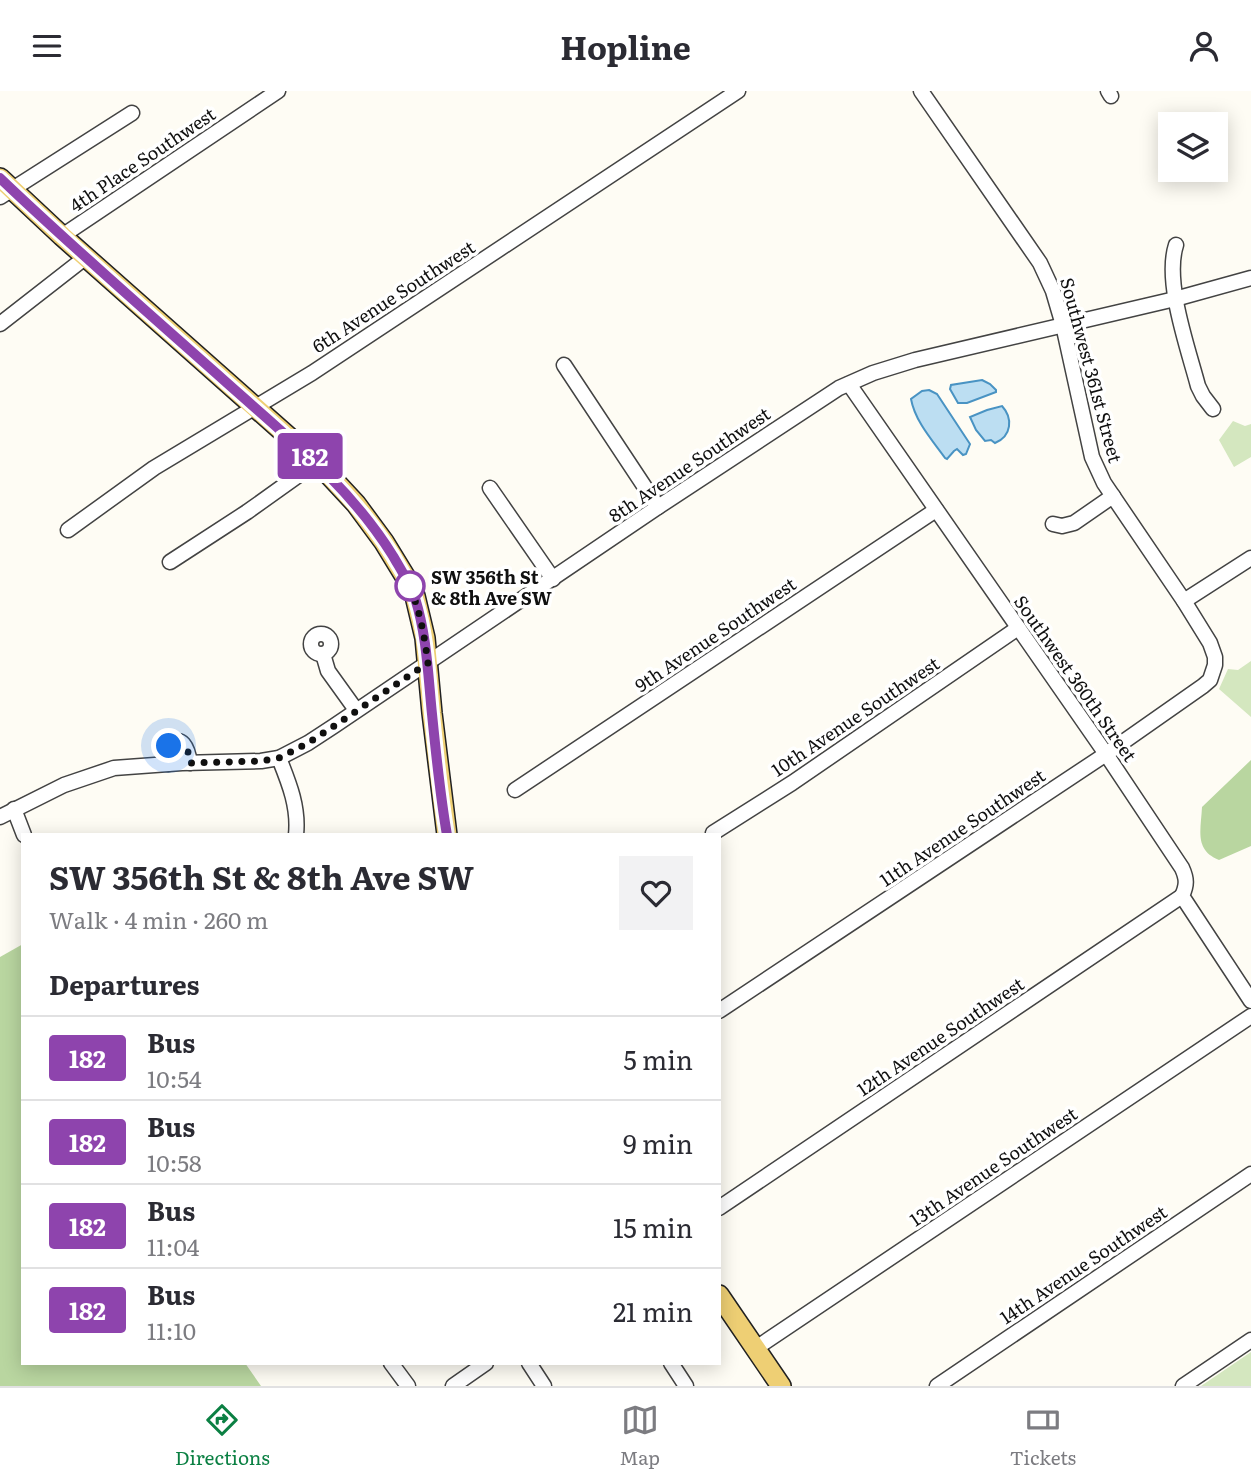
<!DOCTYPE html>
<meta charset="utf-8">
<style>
:root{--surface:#fff;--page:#f2f2f3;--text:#2b2b33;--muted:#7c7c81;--line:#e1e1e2;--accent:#0b8043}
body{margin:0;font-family:Literata,serif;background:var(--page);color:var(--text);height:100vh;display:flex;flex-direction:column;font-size:26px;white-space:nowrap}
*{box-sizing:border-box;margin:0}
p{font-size:23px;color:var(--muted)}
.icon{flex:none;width:38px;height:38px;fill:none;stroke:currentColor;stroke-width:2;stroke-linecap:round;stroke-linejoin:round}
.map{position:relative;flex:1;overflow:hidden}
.side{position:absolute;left:21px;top:742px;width:700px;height:532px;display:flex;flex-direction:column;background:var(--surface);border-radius:0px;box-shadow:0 4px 18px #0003}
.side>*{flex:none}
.badge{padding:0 14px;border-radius:5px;font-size:24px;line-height:46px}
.controls{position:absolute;left:1158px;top:21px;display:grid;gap:14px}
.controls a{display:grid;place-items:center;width:70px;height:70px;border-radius:0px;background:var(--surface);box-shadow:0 4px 18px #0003;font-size:35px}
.you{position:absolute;width:35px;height:35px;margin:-18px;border:5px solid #fff;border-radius:50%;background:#1a73e8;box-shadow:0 0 0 10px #1a73e833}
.map>.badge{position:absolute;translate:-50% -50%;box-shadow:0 0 0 4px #fff}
h2{padding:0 28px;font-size:26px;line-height:63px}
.round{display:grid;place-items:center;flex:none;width:74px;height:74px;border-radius:0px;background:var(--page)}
.summary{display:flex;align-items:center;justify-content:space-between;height:119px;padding:0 28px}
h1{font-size:33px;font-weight:700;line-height:52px}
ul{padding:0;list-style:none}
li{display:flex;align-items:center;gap:21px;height:84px;padding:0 28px;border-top:2px solid var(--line)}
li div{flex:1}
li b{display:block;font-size:26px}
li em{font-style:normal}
li .badge{min-width:77px;font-weight:700;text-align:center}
header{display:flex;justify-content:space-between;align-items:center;height:91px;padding:0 28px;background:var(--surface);font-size:32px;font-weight:700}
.dock{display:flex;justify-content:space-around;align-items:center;height:98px;border-top:2px solid var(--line);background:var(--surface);font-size:19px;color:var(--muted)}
.dock a{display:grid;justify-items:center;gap:4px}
.dock .on{color:var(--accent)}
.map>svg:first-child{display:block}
</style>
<header><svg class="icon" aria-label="menu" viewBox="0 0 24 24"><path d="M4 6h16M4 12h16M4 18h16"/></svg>Hopline<svg class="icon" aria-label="person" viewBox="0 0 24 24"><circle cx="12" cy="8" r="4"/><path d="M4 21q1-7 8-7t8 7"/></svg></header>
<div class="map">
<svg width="1251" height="1295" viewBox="0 0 1251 1295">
<rect width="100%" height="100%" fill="#fefcf4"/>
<g fill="#d4e7bf">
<polygon points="1233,330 1245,335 1251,333 1251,366 1234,376 1219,349"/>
<polygon points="1251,570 1251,626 1219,598 1228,578 1238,579"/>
<polygon points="1251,1261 1251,1295 1201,1295"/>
</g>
<g fill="#b9d6a0">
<path d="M1251,669V755L1219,769C1194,759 1201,739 1202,716Z"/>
<polygon points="23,853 23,1272 245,1272 261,1295 0,1295 0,866"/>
</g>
<g fill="#bcdef2" stroke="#4993c3" stroke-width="2">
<polygon points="982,289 990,293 996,299 996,301 967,312 958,312 950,298 951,294"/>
<path d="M929,299L937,303L970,353L966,363L963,364L957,358L954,360L947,368L945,367C932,349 915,330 911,308L922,300Z"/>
<path d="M1002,315C1013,327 1012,345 995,352L991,349L985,350L976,339L970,326L987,319Z"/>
</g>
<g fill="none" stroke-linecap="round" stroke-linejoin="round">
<defs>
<g id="minor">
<polyline points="1108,0 1111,5"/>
<polyline points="0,106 132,22"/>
<polyline points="62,145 278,0"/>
<path d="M1176,154C1164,191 1188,257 1198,295L1203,305L1213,318"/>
<polyline points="0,233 86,166"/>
<polyline points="564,274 658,416"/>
<path d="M849,293L1106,663L1182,777C1187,788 1187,794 1182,805L1251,910"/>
<polyline points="490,397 553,488"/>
<polyline points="1053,433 1062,435 1074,432 1113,405"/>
<polyline points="68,439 154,377 312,282 738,0"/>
<polyline points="170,471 247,421 317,371"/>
<polyline points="1184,510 1251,467"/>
<circle cx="321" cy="553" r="10"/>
<polyline points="323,563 328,580 356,619"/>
<path d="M279,667C289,692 299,716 296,744"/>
<path d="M168,673L167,658C182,639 188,659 190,672"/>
<polyline points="515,699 936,419"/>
<polyline points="14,718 24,744"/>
<polyline points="0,726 64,694 114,677 182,672 261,670 279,667 308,652 334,635 658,416 839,297 873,282 915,269 1175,208 1251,187"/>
<polyline points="713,742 792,692 1018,537"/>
<polyline points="719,920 1106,663 1203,595 1210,589 1215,574 1215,566 1210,552 1184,510 1104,392 1092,366 1063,234 1053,200 1040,172 921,0"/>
<polyline points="719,1117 1182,805"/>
<polyline points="756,1257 1251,925"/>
<polyline points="391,1272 408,1295"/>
<polyline points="529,1272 544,1295"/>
<polyline points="671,1272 686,1295"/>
<polyline points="453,1295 486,1272"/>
<polyline points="937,1295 1251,1083"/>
<polyline points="1183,1295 1251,1249"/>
</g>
<g id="major">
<polyline points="0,87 62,145 317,371 356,413 384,451 406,487 415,505 425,547 432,622 447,744"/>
<polyline points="719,1204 781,1295"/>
</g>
</defs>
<use href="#minor" stroke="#434343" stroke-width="17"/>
<use href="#major" stroke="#212121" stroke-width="22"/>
<use href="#minor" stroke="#fff" stroke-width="14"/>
<use href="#major" stroke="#eecf74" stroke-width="19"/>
</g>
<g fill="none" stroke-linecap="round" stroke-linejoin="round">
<defs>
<path id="line" d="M0,87C70,154 144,218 217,283C280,340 348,392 393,465C401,479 410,492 415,507C427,545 428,584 432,623C436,663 440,704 447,744"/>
</defs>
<use href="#line" stroke="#fff" stroke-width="16"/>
<use href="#line" stroke="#8e44ad" stroke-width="10"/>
<path stroke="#101010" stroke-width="7" stroke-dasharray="0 12.6" d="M169,655L176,651C188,651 188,661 190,672L261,670L279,667L308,652L334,635L428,572C424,542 419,514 406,487L410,495"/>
</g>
<circle fill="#fff" stroke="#8e44ad" stroke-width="3.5" cx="410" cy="495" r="14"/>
<g text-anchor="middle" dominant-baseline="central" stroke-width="7" stroke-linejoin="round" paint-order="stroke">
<g font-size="18" fill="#101010" stroke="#fff">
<text transform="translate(142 68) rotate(-34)">4th Place Southwest</text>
<text transform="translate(393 205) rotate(-33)">6th Avenue Southwest</text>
<text transform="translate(1092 279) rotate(75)">Southwest 361st Street</text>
<text transform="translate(689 373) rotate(-34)">8th Avenue Southwest</text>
<text transform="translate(715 543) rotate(-34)">9th Avenue Southwest</text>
<text transform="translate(1076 587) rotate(55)">Southwest 360th Street</text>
<text transform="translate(855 625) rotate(-34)">10th Avenue Southwest</text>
<text transform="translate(962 736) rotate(-34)">11th Avenue Southwest</text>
<text transform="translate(940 945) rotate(-34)">12th Avenue Southwest</text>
<text transform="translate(993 1075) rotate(-34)">13th Avenue Southwest</text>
<text transform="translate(1083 1173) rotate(-34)">14th Avenue Southwest</text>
</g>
<g font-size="18" font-weight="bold" fill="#101010" stroke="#fff" text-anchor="start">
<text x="431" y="485">SW 356th St<tspan x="431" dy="21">&amp; 8th Ave SW</tspan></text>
</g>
</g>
</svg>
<div class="controls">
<a><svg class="icon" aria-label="layers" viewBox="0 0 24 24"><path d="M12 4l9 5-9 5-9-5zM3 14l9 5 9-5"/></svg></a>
</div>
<div class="you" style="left:169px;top:655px"></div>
<b class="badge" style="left:310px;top:365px;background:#8e44ad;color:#fff">182</b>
<section class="side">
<div class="summary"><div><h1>SW 356th St &amp; 8th Ave SW</h1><p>Walk · 4 min · 260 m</p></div><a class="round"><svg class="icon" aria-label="heart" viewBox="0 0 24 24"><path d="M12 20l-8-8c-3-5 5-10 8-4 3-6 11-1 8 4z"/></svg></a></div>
<h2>Departures</h2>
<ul>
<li><span class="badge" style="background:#8e44ad;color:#fff">182</span><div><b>Bus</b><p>10:54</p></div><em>5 min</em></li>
<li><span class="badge" style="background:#8e44ad;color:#fff">182</span><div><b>Bus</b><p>10:58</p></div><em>9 min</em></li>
<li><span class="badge" style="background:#8e44ad;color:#fff">182</span><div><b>Bus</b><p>11:04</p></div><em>15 min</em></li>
<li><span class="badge" style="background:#8e44ad;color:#fff">182</span><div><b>Bus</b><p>11:10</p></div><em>21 min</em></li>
</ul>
</section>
</div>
<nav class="dock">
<a class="on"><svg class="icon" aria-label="directions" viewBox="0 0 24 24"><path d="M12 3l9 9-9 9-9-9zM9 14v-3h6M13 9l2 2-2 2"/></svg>Directions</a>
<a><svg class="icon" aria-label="map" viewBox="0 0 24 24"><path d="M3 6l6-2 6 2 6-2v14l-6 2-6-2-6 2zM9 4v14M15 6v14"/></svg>Map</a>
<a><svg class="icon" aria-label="tickets" viewBox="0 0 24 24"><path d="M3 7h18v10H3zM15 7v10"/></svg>Tickets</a>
</nav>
